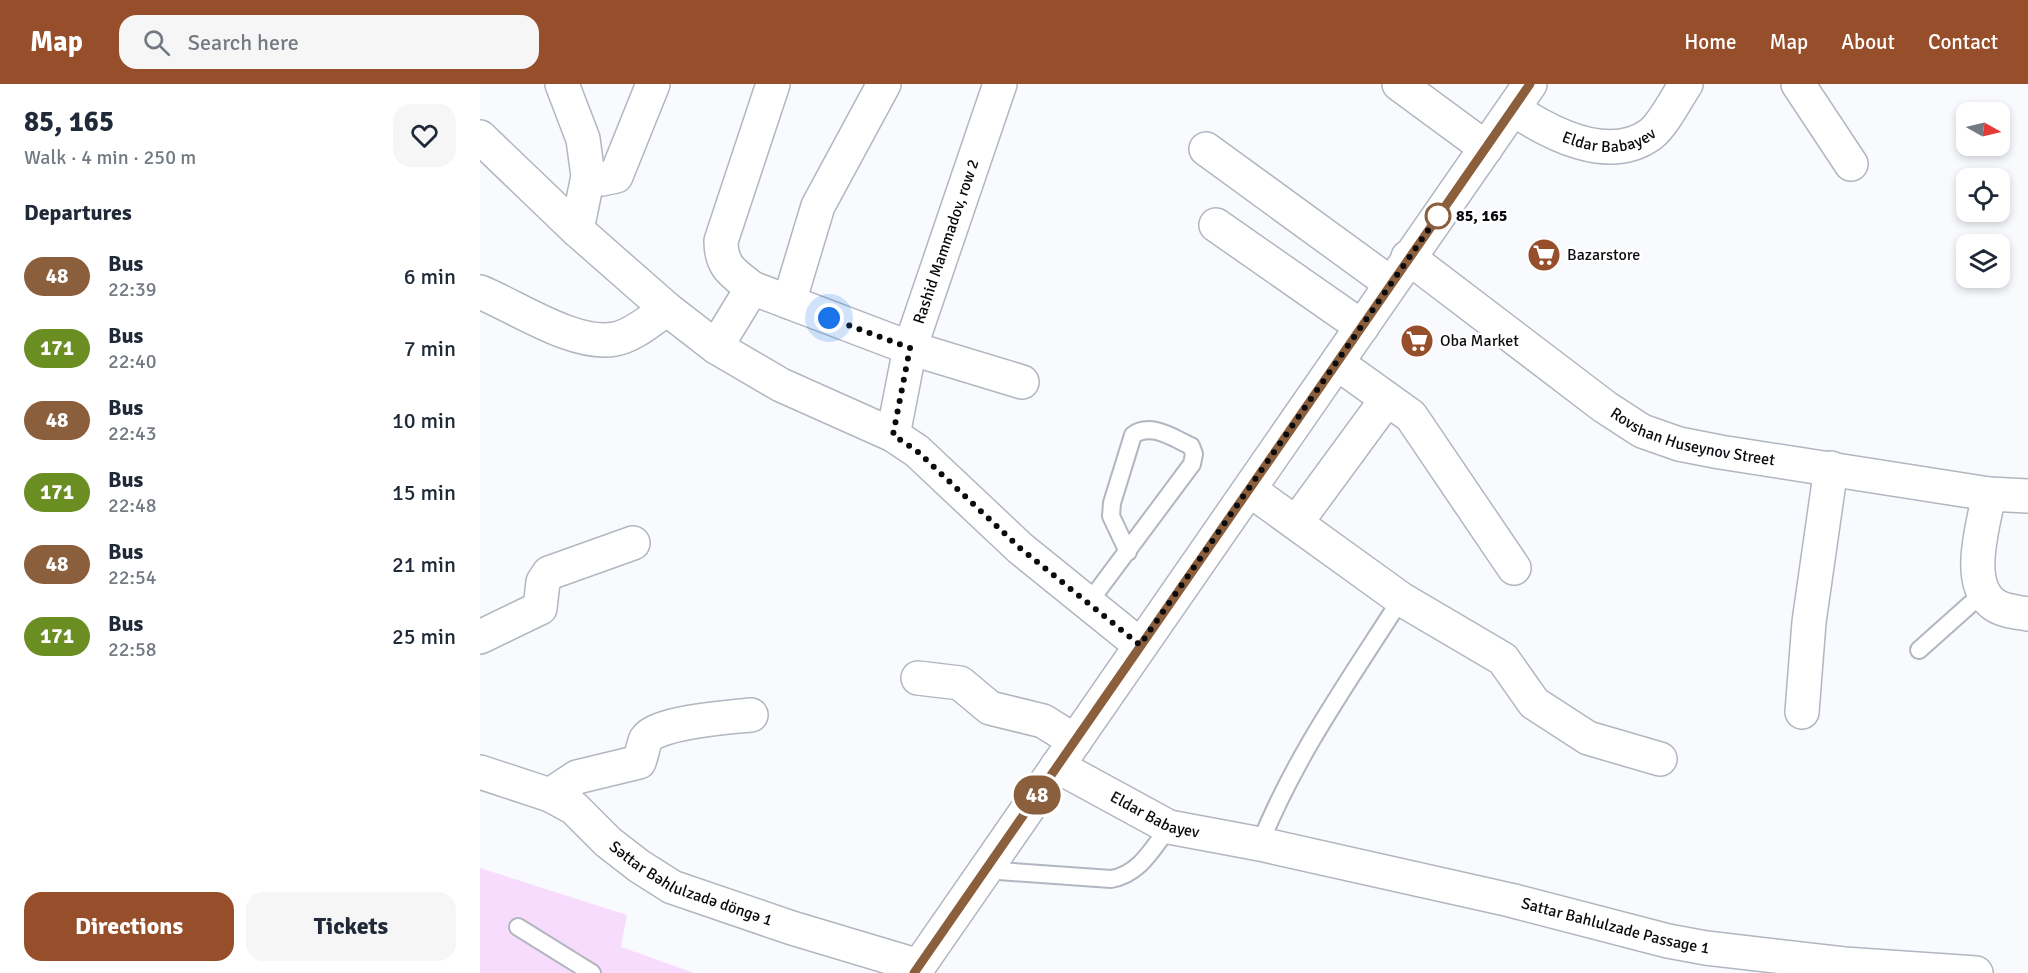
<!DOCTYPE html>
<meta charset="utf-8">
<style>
:root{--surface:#fff;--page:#f6f6f7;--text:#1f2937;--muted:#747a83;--accent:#964f2a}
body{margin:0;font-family:Signika,sans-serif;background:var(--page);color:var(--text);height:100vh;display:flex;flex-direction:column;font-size:22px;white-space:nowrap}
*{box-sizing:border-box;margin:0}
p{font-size:20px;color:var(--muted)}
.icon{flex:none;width:33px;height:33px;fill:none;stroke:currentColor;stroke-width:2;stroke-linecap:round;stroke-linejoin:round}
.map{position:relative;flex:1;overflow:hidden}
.side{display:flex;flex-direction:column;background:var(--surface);width:480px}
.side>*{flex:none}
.badge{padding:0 12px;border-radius:20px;font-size:21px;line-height:39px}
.needle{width:39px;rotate:98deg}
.fabs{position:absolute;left:1476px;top:18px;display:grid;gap:12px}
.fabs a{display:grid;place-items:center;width:54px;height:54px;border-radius:12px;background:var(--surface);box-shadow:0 3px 9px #0003;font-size:30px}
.you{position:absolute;width:30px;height:30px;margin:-15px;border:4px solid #fff;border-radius:50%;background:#1a73e8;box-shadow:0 0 0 9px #1a73e833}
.map>.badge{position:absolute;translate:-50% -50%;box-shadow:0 0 0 3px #fff}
h2{padding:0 24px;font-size:22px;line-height:54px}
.round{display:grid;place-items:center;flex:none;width:63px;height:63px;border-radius:18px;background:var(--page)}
.head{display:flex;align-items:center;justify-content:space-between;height:102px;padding:0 24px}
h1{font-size:28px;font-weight:700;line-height:45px}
.cta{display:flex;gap:12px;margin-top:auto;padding:12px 24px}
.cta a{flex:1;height:69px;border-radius:18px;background:var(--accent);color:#fff;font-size:24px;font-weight:700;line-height:69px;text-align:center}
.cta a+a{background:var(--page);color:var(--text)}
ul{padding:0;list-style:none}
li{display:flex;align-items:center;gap:18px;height:72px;padding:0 24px}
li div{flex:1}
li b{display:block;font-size:22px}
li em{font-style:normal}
li .badge{min-width:66px;font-weight:700;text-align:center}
header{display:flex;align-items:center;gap:36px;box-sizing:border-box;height:84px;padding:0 30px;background:var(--accent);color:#fff}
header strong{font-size:28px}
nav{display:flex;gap:33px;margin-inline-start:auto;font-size:21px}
.search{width:420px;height:54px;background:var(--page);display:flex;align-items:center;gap:15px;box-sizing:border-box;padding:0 21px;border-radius:18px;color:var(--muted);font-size:22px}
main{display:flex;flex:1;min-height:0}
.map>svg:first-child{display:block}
</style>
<header>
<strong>Map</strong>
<div class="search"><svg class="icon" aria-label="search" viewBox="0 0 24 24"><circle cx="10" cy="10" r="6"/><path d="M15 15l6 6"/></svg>Search here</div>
<nav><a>Home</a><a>Map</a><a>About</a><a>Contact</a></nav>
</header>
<main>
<section class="side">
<div class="head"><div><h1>85, 165</h1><p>Walk · 4 min · 250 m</p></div><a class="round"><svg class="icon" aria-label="heart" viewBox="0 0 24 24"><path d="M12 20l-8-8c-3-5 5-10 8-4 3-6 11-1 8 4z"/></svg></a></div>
<h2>Departures</h2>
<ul>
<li><span class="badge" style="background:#8b5e3c;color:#fff">48</span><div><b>Bus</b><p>22:39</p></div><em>6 min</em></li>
<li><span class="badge" style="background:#6b8e23;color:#fff">171</span><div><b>Bus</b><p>22:40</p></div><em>7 min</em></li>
<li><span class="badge" style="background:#8b5e3c;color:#fff">48</span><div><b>Bus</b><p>22:43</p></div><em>10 min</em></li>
<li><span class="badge" style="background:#6b8e23;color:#fff">171</span><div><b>Bus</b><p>22:48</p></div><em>15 min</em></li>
<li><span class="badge" style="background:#8b5e3c;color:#fff">48</span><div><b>Bus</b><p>22:54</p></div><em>21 min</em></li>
<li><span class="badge" style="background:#6b8e23;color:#fff">171</span><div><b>Bus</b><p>22:58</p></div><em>25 min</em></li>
</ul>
<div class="cta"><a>Directions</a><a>Tickets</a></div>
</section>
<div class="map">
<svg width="1548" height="889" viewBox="0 0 1548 889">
<rect width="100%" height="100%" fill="#f8fafe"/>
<polygon fill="#f7dcfd" points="0,784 147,831 141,863 214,889 0,889"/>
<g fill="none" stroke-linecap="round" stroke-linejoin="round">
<defs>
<g id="service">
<path d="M607,521L712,380L714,370L711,362C693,354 671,338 653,351L632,419L631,432L648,468"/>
<polyline points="1439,566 1504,508"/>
<path d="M780,760C815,672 870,595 921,515"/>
<path d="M505,786L631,795C660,790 672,765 689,743"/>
<polyline points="38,843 112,889"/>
</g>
<g id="minor">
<polyline points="82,0 103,55 108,92 97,146"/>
<polyline points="919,0 1006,64"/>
<polyline points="1318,0 1371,80"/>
<path id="s1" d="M1033,25C1071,50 1129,81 1171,50C1183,41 1197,13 1206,0"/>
<polyline points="0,53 97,146 187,225 236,263 301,301 413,351 437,367 540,464 660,561"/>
<polyline points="726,65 910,199"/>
<polyline points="108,92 122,95 136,92 173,0"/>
<polyline points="736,141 882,243"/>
<path id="s2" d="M928,173L1125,323L1162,347L1199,360L1240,368L1509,410L1548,412"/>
<path d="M272,204C253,189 241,183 241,157L293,0"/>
<path d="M0,208C37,223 95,263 135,255C153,252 172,235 187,225"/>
<polyline points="309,218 338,122 404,0"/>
<polyline points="236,263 272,204 430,264 542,298"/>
<polyline points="857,279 931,332 1034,484"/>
<path id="s3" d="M413,351L430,264L520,0"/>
<polyline points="770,406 921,515 1023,575 1054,619 1108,654 1180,675"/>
<path d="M1509,410C1504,439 1485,497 1512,519C1521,527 1537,528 1548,530"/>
<polyline points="816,439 907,315"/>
<polyline points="0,553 60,524 63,498 69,489 153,459"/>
<polyline points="438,594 480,599 510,624 563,637 595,657"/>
<polyline points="1322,628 1329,538 1351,384"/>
<path id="s4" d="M577,682L689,743L780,760L1030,816L1188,857L1226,864L1364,880L1496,889"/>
<path id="s5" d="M0,688L70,711L94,724L128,758L159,782L192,803L312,844L439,882"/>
<path d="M70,711L97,693L159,678C162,671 163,661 166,655C177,638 251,633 271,631"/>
</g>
<polyline id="tertiary" points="434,889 1050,0"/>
</defs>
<use href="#service" stroke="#b1b6c0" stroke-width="20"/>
<use href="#minor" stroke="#b1b6c0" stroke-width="36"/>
<use href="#tertiary" stroke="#b1b6c0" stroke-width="36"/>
<use href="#service" stroke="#fff" stroke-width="16"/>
<use href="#minor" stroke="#fff" stroke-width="33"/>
<use href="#tertiary" stroke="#fff" stroke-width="33"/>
</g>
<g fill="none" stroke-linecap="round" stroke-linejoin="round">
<defs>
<polyline id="line" points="434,889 1050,0"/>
</defs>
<use href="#line" stroke="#fff" stroke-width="14"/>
<use href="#line" stroke="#8b5e3c" stroke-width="9"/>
<polyline stroke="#0a0c0f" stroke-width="6" stroke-dasharray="0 10.8" points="349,234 430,264 413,351 437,367 540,464 660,561 958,132"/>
</g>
<defs>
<symbol id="supermarket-disc" viewBox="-11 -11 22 22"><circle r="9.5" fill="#964f2a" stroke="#fff"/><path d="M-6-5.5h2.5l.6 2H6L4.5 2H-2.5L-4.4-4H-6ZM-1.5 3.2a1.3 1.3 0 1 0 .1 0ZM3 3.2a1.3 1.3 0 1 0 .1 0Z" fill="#fff"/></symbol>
</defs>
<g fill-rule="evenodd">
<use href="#supermarket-disc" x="1045" y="152" width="38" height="38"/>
<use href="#supermarket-disc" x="918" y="238" width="38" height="38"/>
</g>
<circle fill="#fff" stroke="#8b5e3c" stroke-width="3" cx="958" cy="132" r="12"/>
<g text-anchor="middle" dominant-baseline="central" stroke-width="5" stroke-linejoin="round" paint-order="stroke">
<g font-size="16" fill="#0a0c0f" stroke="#fff">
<text stroke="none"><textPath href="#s1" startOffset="105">Eldar Babayev</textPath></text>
<text stroke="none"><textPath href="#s3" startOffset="201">Rashid Mammadov, row 2</textPath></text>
<text stroke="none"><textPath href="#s2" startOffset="342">Rovshan Huseynov Street</textPath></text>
<text stroke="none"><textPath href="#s4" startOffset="110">Eldar Babayev</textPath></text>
<text stroke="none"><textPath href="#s5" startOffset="243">Səttar Bəhlulzadə döngə 1</textPath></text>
<text stroke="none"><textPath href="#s4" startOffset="585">Sattar Bahlulzade Passage 1</textPath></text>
</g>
<g font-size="16" font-weight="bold" fill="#0a0c0f" stroke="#fff" text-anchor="start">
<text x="976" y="132">85, 165</text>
</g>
<g font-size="16" fill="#0a0c0f" stroke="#fff" text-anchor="start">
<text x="1087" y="171">Bazarstore</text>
<text x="960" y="257">Oba Market</text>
</g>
</g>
</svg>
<div class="fabs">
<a><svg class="needle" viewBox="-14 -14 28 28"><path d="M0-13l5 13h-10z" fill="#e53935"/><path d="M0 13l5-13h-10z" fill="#747a83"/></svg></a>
<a><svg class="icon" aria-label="locate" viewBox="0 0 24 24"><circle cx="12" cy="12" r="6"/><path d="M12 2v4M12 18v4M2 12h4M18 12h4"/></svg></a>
<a><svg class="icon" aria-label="layers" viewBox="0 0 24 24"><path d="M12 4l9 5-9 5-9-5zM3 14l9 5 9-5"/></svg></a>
</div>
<div class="you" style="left:349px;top:234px"></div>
<b class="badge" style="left:557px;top:711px;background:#8b5e3c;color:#fff">48</b>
</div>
</main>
